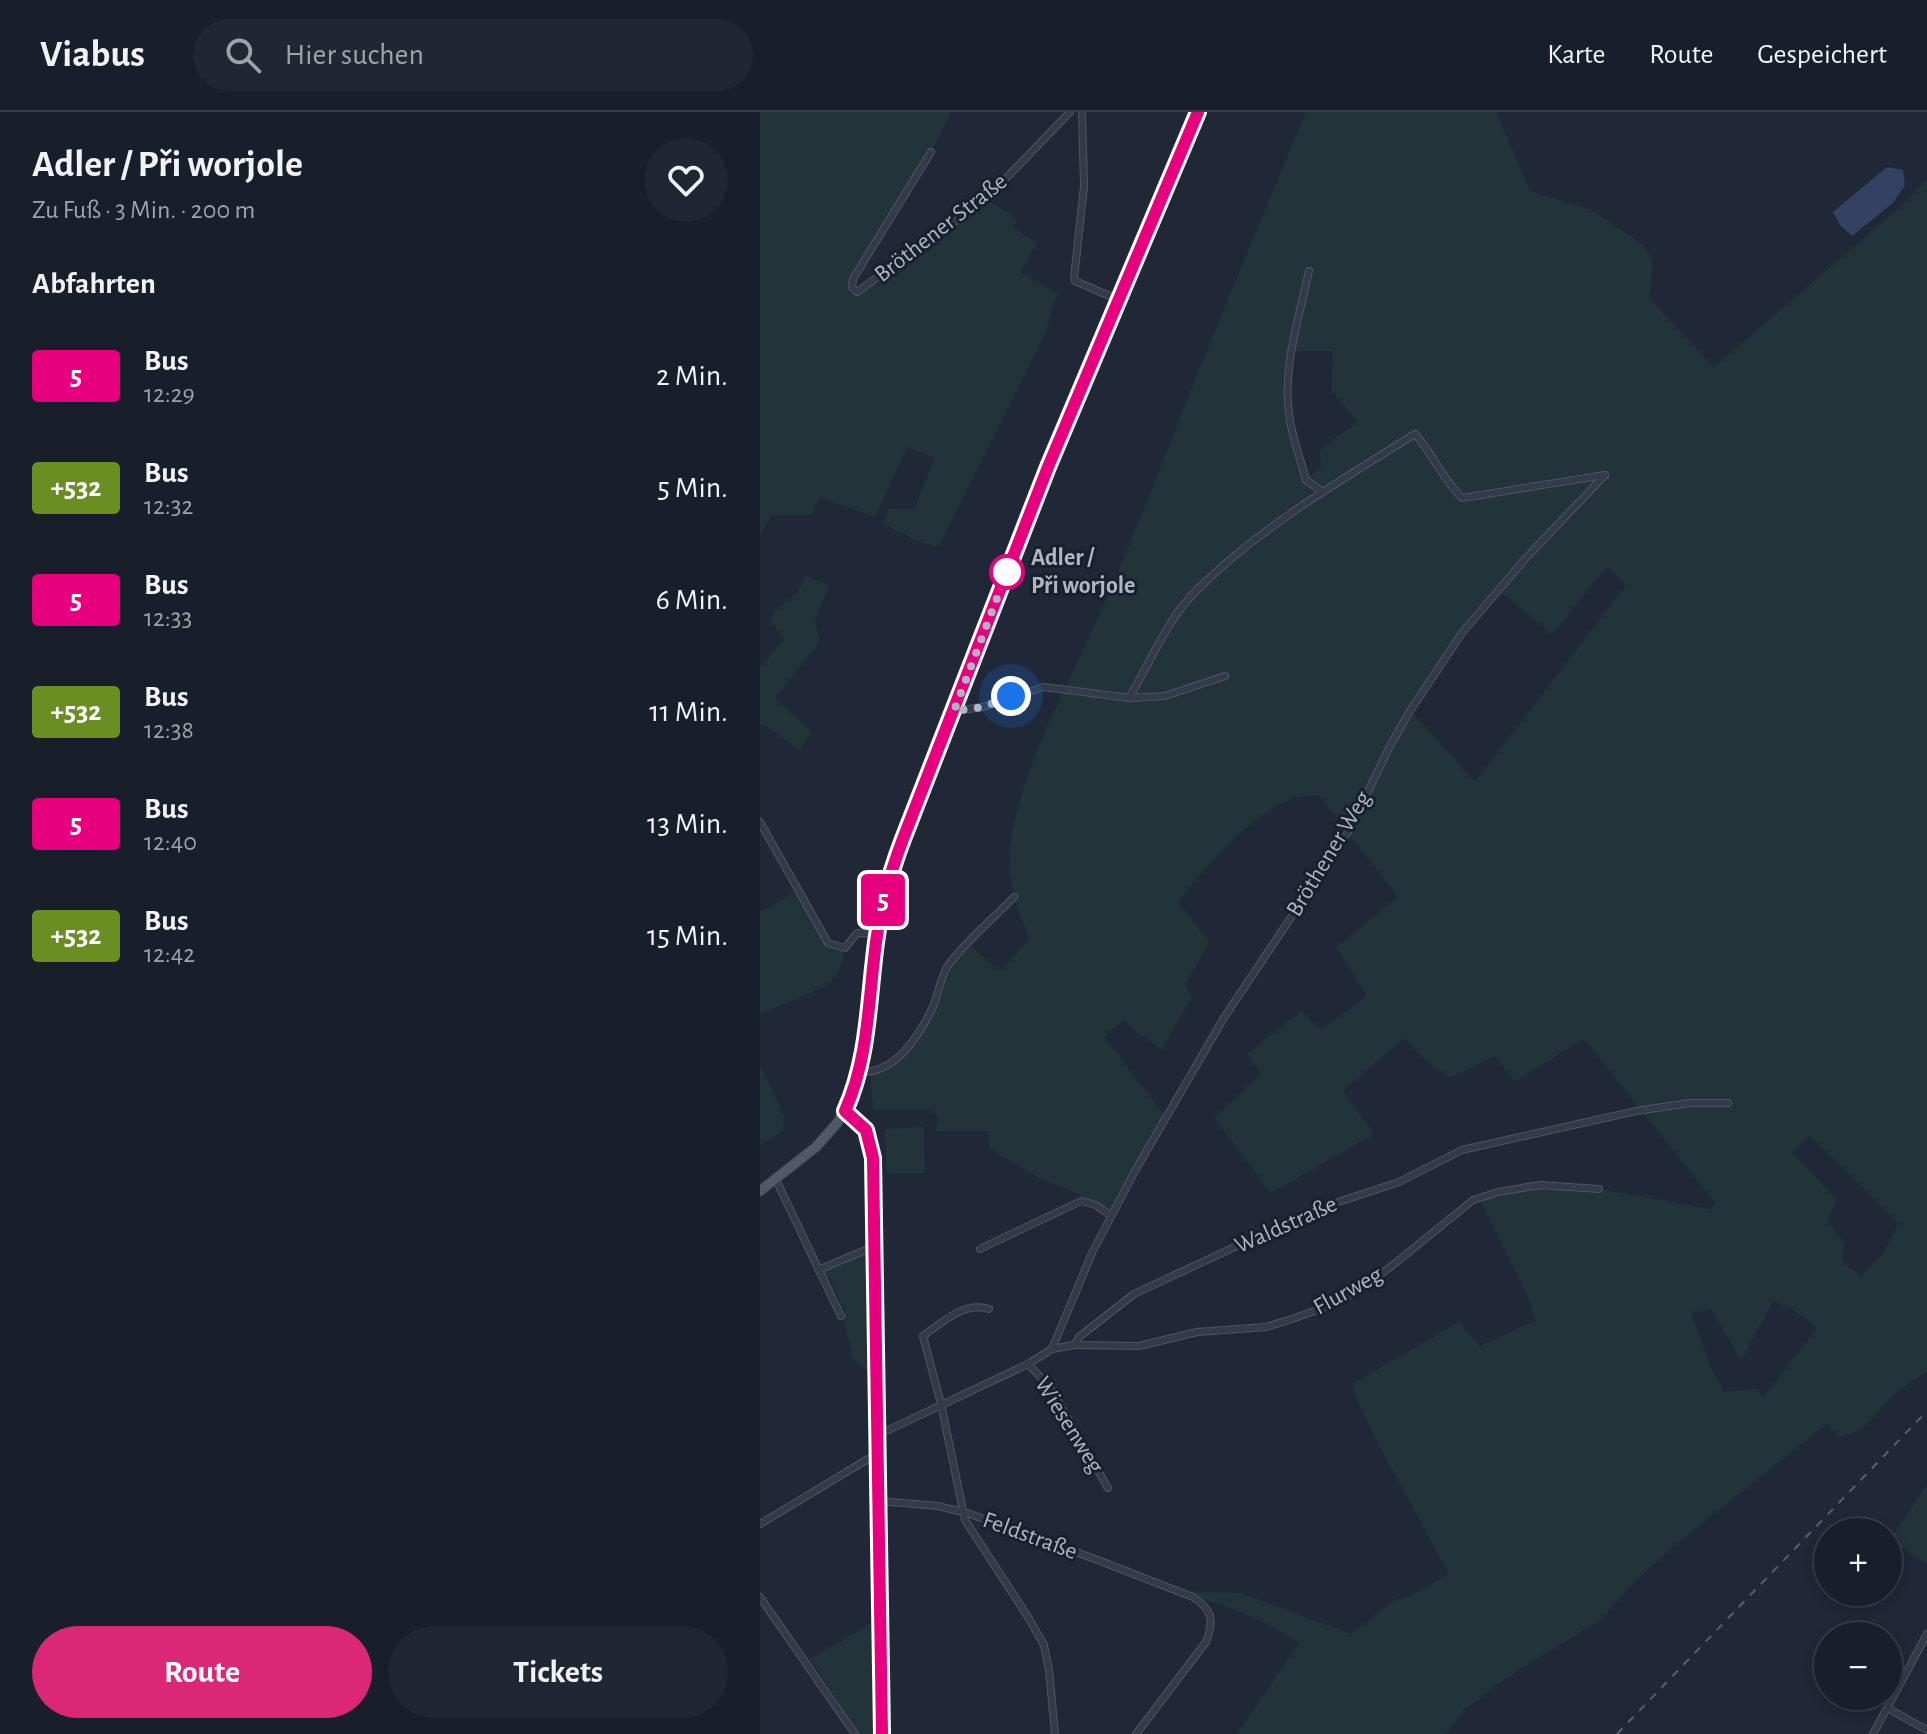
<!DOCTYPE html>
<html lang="de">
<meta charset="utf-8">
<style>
:root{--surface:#181e2a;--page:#212732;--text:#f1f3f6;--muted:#9fa2a8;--line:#363c47;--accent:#db2777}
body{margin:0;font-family:"Alegreya Sans",sans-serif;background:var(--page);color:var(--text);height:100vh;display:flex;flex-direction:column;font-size:30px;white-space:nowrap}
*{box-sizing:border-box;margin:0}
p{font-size:26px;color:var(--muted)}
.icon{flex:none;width:44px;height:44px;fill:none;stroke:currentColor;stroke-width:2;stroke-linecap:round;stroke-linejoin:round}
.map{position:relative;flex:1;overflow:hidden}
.drawer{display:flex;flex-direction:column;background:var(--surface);width:760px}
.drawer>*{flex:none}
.badge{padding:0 16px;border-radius:6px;font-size:28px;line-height:52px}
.fabs{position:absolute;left:1054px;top:1406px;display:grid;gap:16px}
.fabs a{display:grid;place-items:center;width:88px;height:88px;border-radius:50%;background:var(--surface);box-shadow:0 4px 12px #0003,0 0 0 2px var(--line);font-size:40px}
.you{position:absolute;width:40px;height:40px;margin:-20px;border:6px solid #fff;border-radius:50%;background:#1a73e8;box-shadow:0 0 0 12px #1a73e833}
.map>.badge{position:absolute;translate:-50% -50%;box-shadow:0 0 0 4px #fff}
h2{padding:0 32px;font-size:30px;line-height:72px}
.round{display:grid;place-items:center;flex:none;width:84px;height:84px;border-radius:42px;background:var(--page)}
.overview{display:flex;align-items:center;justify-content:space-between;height:136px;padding:0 32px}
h1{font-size:38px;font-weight:700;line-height:60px}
.primary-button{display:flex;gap:16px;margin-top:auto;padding:16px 32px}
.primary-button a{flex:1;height:92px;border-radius:48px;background:var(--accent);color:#fff;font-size:32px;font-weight:700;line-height:92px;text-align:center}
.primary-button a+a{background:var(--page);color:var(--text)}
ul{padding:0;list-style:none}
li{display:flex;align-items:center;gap:24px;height:112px;padding:0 32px}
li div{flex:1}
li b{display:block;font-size:30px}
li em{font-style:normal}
li .badge{min-width:88px;font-weight:700;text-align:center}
header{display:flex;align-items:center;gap:48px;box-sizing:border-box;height:112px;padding:0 40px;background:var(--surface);border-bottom:2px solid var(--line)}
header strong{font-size:38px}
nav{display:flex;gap:44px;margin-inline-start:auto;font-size:28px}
.search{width:560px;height:72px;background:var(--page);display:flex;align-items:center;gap:20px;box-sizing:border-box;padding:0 28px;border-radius:44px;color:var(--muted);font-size:30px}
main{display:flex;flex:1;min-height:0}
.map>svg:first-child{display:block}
</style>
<header>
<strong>Viabus</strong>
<div class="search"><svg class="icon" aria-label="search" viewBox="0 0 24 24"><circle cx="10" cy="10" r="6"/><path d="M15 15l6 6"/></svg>Hier suchen</div>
<nav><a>Karte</a><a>Route</a><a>Gespeichert</a></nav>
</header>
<main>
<section class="drawer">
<div class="overview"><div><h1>Adler / Při worjole</h1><p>Zu Fuß · 3 Min. · 200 m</p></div><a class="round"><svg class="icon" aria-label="heart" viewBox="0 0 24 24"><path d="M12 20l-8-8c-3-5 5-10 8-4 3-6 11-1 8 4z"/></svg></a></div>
<h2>Abfahrten</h2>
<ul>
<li><span class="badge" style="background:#e6007e;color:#fff">5</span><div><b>Bus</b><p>12:29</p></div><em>2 Min.</em></li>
<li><span class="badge" style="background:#6b8e23;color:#fff">+532</span><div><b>Bus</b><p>12:32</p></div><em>5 Min.</em></li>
<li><span class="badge" style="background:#e6007e;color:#fff">5</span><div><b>Bus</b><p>12:33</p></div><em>6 Min.</em></li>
<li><span class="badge" style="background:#6b8e23;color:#fff">+532</span><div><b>Bus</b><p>12:38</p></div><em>11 Min.</em></li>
<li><span class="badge" style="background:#e6007e;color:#fff">5</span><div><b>Bus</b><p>12:40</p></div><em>13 Min.</em></li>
<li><span class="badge" style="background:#6b8e23;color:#fff">+532</span><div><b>Bus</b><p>12:42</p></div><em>15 Min.</em></li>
</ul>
<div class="primary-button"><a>Route</a><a>Tickets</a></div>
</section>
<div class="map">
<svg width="1167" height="1622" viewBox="0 0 1167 1622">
<rect width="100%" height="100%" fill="#202838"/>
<g fill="#223439" fill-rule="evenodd">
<polygon points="0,0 191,0 171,40 93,167 92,176 98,180 227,87 257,108 253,115 277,131 260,160 297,181 285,223 178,435 160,430 123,412 129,397 154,397 175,346 147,335 115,405 60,385 51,403 12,403 0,423"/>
<path d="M546,0H736L770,79L832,98L883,133L893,150L889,186L954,255L1139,96L1167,67V1260L1136,1279L1102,1318L1079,1325L1068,1311L915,1433L869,1475L842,1507L746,1566L703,1599L685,1622H477L539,1531C497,1503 463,1492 415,1479L480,1481L591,1522L634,1488L649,1485L689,1462L616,1328L593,1278L594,1271L699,1210L720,1234L776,1208L766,1181L719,1086L780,1073L839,1077L951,1097L956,1092L824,927L755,969L734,944L691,966L665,948L644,926L583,979L614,1022L511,1081L454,1006L501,962L487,942L541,899L561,918L607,884L576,835L638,785L559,683C549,685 537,684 528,688C482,711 449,751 418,790L449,830L425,873L432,885L401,938L383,923L379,924L364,907L344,925L406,1005L350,1103L324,1089L321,1083L279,1066L230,1037L228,1019H176L178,1005L172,998H113L110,961L138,947L171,898L182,864L208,832L240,859L270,827C255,795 245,763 251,728C265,643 316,560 349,481C379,411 407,339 435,268C471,179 509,89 546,0ZM532,239H573L571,278L597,310L560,338L561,355L546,367C533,319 526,290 532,239ZM847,455L866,473L715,670L650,598L702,521L738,478L792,522ZM1049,1023L1139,1111L1123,1141L1101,1164L1083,1150L1084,1131L1067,1108L1077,1088L1032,1040ZM1014,1188L1040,1202L1057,1216L1003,1286L997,1277L962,1280V1274L951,1256L931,1200L952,1198L981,1248Z"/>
<polygon points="47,464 69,474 55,507 59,527 56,535 15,586 52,620 39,639 13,618 0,612 0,556 24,527 11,509 14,500 36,481"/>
<path d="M33,782L41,783L68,831L85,836C82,852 79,864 66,874L0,902V800Z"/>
<polygon points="0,954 24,1003 23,1019 0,1033"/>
<polygon points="164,1015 165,1061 127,1062 125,1017"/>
<polygon points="109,1140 112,1256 109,1260 93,1246 83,1205 86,1202 69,1165 65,1167 63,1160"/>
<polygon points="1167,1372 1167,1452 1130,1427"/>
<polygon points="116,1509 118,1622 100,1622 50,1547"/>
</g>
<polygon fill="#334260" points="1127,55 1143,58 1145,73 1133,91 1092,124 1080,113 1073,100"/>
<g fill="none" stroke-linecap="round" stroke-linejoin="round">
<defs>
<g id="street">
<polyline points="322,0 324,74 314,166 315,169 357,187"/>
<polyline points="171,40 93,167 92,175 97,180 226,87 310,0"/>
<path d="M549,159C539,206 521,259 530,308C533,328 541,348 546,368L563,380"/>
<path d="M369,586C390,551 407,507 437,478C500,415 580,369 655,322C673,342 682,366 702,386L845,363"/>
<polyline points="194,599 223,595 284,575 369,586 405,584 465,564"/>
<polyline points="0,710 68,831 85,836 97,821 117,822"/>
<path d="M100,960C134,962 157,927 171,899C179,884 179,866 189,852C207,828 233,807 254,785"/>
<polyline points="85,999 106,1018 113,1046 123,1622"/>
<polyline points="16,1068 81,1204"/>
<polyline points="220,1137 321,1089 336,1093 351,1104"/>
<polyline points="58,1158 113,1135"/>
<path d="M229,1197C205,1189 182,1210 163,1224L181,1292L205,1408L268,1505L284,1533L289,1558L295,1622"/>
<polyline points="314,1233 379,1234 437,1220 506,1215 532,1207 563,1196 598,1179 633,1153 713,1088 738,1080 780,1073 839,1077"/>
<polyline points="292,1237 332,1141 375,1059 465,904 588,720 631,632 650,599 702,521 765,447 845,363"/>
<polyline points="268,1252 290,1275 348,1376"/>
<polyline points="118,1323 268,1252 292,1237 314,1233 319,1225 374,1182 554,1098 639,1070 702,1038 876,999 930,991 968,991"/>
<path d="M119,1389L178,1394L207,1401L335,1447L433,1485C453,1498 454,1509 446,1530L376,1622"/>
<polyline points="0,1412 108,1347 118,1344"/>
<polyline points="0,1485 95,1622"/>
<polyline points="1127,1596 1167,1618"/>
<polyline points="1113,1622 1167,1522"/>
</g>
<polyline id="primary" points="0,1079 56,1035 78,1010 93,981 102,951 117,822 135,748 293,343 438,0"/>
</defs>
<use href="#street" stroke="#4e5563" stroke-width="8"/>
<use href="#primary" stroke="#3d4452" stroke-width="11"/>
<use href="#street" stroke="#343a48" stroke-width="6"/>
<use href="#primary" stroke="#515969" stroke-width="9"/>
<polyline stroke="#555e70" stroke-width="2" stroke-dasharray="8 8" stroke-linecap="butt" points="857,1622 1167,1299"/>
</g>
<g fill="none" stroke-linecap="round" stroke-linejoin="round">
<defs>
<path id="line" d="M122,1622L113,1046L106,1018L85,999C107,950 108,899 114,847C118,806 128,766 143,727L288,355L438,0"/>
</defs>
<use href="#line" stroke="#fff" stroke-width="18"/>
<use href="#line" stroke="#e6007e" stroke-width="12"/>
<polyline stroke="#aeb5c5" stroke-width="8" stroke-dasharray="0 14.4" points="247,460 194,599 223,595 251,584"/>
</g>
<circle fill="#fff" stroke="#e6007e" stroke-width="4" cx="247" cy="460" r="16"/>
<g text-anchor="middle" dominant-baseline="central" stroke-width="6" stroke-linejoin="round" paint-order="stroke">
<g font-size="24" fill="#aeb5c5" stroke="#19202d">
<text transform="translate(181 116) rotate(-38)">Bröthener Straße</text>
<text transform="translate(569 742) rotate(-59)">Bröthener Weg</text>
<text transform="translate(526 1113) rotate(-24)">Waldstraße</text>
<text transform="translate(588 1179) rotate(-29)">Flurweg</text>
<text transform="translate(309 1313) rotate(58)">Wiesenweg</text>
<text transform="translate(270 1424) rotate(20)">Feldstraße</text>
</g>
<g font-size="24" font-weight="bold" fill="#aeb5c5" stroke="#19202d" text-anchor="start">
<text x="271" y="446">Adler /<tspan x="271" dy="28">Při worjole</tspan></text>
</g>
</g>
</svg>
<div class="fabs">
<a>+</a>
<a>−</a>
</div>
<div class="you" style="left:251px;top:584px"></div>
<b class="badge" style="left:123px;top:788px;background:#e6007e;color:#fff">5</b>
</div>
</main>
